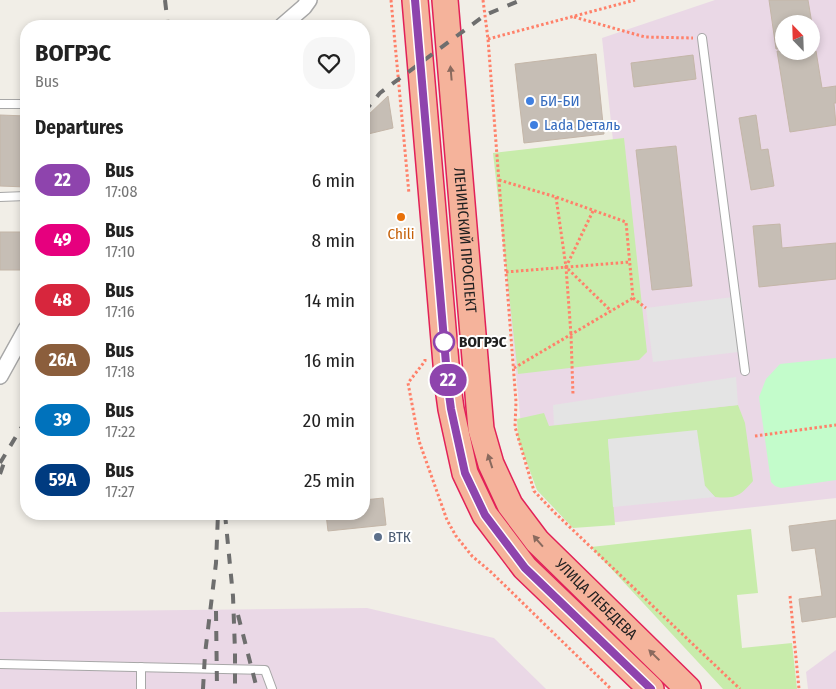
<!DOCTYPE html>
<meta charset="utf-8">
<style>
:root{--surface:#fff;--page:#f6f6f6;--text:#222;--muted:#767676}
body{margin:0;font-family:"Fira Sans Condensed",sans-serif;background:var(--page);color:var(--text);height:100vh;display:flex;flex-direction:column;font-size:19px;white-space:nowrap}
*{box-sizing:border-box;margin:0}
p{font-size:16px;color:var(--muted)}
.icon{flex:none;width:28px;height:28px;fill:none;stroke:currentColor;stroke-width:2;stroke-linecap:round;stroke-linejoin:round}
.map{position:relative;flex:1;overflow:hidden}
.panel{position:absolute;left:20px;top:20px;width:350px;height:500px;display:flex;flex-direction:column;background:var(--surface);border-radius:20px;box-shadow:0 2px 8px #0003}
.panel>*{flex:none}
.badge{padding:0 10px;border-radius:16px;font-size:18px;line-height:32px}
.needle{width:32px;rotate:337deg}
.buttons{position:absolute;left:775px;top:15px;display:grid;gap:10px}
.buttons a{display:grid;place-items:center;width:45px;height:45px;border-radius:50%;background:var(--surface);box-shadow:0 2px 8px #0003;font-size:25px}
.map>.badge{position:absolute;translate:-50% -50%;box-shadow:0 0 0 2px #fff}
h2{padding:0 15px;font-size:19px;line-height:45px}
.round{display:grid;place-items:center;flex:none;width:52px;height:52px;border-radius:20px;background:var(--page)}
.headline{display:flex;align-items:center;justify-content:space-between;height:85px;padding:0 15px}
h1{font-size:24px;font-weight:700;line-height:38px}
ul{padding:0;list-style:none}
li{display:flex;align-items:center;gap:15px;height:60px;padding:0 15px}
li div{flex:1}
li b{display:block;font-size:19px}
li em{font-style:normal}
li .badge{min-width:55px;font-weight:700;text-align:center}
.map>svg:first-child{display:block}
</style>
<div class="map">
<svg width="836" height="689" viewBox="0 0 836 689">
<rect width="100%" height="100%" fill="#f1eee7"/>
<g fill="#ead8e6" fill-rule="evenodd">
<path d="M715,0H836V498L572,527L537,490L522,437L496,163L614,150L602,38ZM784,24H811V51H784Z"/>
<polygon points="367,608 494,638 546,689 0,689 0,612"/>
<polygon points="836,650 836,689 808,689 806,672"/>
</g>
<g fill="#c8ecab">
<polygon points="624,138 647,352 639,360 518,374 493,153"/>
<path d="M738,405L745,423L753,481C740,496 736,499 715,497L705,486L608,439L615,525L573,528L537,490L518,439L517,419L544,413L549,426Z"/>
<polygon points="751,529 758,593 737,595 742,648 792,643 797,689 723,689 591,547"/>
</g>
<polygon fill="#c3fccb" points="836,358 836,480 781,488 775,486 771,482 759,397 766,379 780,364"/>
<g fill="#e4e4e4">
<polygon points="741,296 747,351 653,362 646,308"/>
<polygon points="736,377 738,405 554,425 553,405"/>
<polygon points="697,430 705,486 715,497 613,507 608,439"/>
</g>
<g fill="#c6beb5" stroke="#c4b6a8">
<polygon points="769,0 808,0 812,24 784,24 784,49 776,49"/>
<polygon points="777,51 816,51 822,88 836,86 836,103 834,103 836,125 790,132"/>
<polygon points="596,54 604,134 524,143 515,64"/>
<polygon points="693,55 696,79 634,87 631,63"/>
<polygon points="388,96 393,128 364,135 364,119"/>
<polygon points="0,115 26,116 26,187 0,186"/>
<polygon points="756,115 761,150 768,149 774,186 751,190 739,118"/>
<polygon points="676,146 692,286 652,290 636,150"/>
<polygon points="780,224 782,248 836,243 836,279 759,287 753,226"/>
<rect x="0" y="232" width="26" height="38"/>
<polygon points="383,498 386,525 328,531 326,514 364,514 364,500"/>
<polygon points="836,520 836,617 802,622 799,599 822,596 815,548 792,551 789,526"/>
</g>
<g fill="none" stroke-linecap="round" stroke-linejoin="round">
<defs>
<g id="service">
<polyline points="702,38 745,371"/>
<polyline points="0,104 26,104"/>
<polyline points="0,197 26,196"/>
<polyline points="0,664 265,670 272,689"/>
<polyline points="141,689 141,667"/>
</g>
<g id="minor">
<polyline points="282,26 304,7 309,0"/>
<polyline points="0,376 26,329"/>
</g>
<g id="trunk">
<polyline points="415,0 448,387 451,409 465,473 485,515 525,568 651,689"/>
<path id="s1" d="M445,0L479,406L481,429L491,464L510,505L537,541L688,689"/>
</g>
</defs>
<use href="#service" stroke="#a7a7a7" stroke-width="10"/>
<use href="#minor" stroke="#a7a7a7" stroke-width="18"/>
<use href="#trunk" stroke="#e22158" stroke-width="28"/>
<g stroke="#ff816a" stroke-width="3" stroke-dasharray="2.5 2.5" stroke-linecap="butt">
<polyline points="391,0 409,194"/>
<polyline points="483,0 488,39 516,402 515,427 534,491 554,512 740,689"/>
<polyline points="574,17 645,37 693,38"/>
<polyline points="488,39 635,0"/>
<polyline points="499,180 556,197 626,222 633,298 646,308"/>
<polyline points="556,197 566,267 571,335 573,395"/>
<polyline points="593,211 566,267 611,311"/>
<polyline points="506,272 630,262"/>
<polyline points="425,359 425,361 408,383 419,441 447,520 456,536 472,556 491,572 611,689"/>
<polyline points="514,368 633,298"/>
<polyline points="755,436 836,425"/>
<polyline points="790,596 799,689"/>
</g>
<use href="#service" stroke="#fff" stroke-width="8"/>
<use href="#minor" stroke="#fff" stroke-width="15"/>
<use href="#trunk" stroke="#f5b39b" stroke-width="25"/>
<g stroke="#6e6e6e" stroke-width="4" stroke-dasharray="10 10" stroke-linecap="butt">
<polyline points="165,0 168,26"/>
<polyline points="364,112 380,93 485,15 521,0"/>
<polyline points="0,463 26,420"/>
<polyline points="0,474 6,457"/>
<polyline points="225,514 233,596 235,651 235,689"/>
<polyline points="216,611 217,689"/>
<polyline points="238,615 257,689"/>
<polyline points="203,689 205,654 216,563 218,514"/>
</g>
</g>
<defs><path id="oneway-solid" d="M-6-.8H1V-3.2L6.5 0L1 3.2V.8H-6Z" transform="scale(1.25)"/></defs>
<g fill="#8a6a5e">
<use href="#oneway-solid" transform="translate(451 73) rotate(-95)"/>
<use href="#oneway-solid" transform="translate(490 461) rotate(-108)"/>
<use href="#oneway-solid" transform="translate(538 541) rotate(-131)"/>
<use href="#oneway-solid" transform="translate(654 655) rotate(-136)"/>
</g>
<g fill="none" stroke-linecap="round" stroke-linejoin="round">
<defs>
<polyline id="line" points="415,0 448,387 451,409 465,473 485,515 525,568 651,689"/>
</defs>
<use href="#line" stroke="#fff" stroke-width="11"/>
<use href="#line" stroke="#8e44ad" stroke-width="8"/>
</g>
<g fill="#3f7fe0" stroke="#fff" stroke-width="2">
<circle cx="530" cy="101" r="5"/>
<circle cx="534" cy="125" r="5"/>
</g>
<circle fill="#e8710a" stroke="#fff" stroke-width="2" cx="401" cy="217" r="5"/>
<circle fill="#fff" stroke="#8e44ad" stroke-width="2.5" cx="444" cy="342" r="10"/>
<circle fill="#5c6f8a" stroke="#fff" stroke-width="2" cx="378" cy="537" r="5"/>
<g text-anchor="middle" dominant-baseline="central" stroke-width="4" stroke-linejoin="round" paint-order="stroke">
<g font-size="15" fill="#366cbe" stroke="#fff" text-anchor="start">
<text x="540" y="101">БИ-БИ</text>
<text x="544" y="125">Lada Dеталь</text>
</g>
<g font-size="15" fill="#c56008" stroke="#fff">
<text x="401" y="234">Chili</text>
</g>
<g font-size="15" fill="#202020" stroke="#fff">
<text stroke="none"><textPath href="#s1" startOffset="241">ЛЕНИНСКИЙ ПРОСПЕКТ</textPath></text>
<text stroke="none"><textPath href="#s1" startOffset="640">УЛИЦА ЛЕБЕДЕВА</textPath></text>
</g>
<g font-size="15" font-weight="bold" fill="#202020" stroke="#fff" text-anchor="start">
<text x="459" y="342">ВОГРЭС</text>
</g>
<g font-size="15" fill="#4e5e75" stroke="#fff" text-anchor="start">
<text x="388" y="537">ВТК</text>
</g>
</g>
</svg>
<div class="buttons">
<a><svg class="needle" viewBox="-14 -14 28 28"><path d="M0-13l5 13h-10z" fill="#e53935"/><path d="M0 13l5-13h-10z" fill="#767676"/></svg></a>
</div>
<b class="badge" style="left:448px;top:380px;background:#8e44ad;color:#fff">22</b>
<section class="panel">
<div class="headline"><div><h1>ВОГРЭС</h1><p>Bus</p></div><a class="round"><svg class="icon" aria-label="heart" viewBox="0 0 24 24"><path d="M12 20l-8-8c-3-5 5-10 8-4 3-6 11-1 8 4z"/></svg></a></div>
<h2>Departures</h2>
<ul>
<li><span class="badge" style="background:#8e44ad;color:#fff">22</span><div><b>Bus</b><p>17:08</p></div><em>6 min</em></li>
<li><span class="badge" style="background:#e6007e;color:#fff">49</span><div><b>Bus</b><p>17:10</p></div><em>8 min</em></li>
<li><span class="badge" style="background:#d7263d;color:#fff">48</span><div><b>Bus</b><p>17:16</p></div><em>14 min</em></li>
<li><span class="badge" style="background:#8b5e3c;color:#fff">26А</span><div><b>Bus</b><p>17:18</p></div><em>16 min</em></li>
<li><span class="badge" style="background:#0072bc;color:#fff">39</span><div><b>Bus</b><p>17:22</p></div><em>20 min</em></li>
<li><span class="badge" style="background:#003b80;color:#fff">59А</span><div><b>Bus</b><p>17:27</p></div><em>25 min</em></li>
</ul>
</section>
</div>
